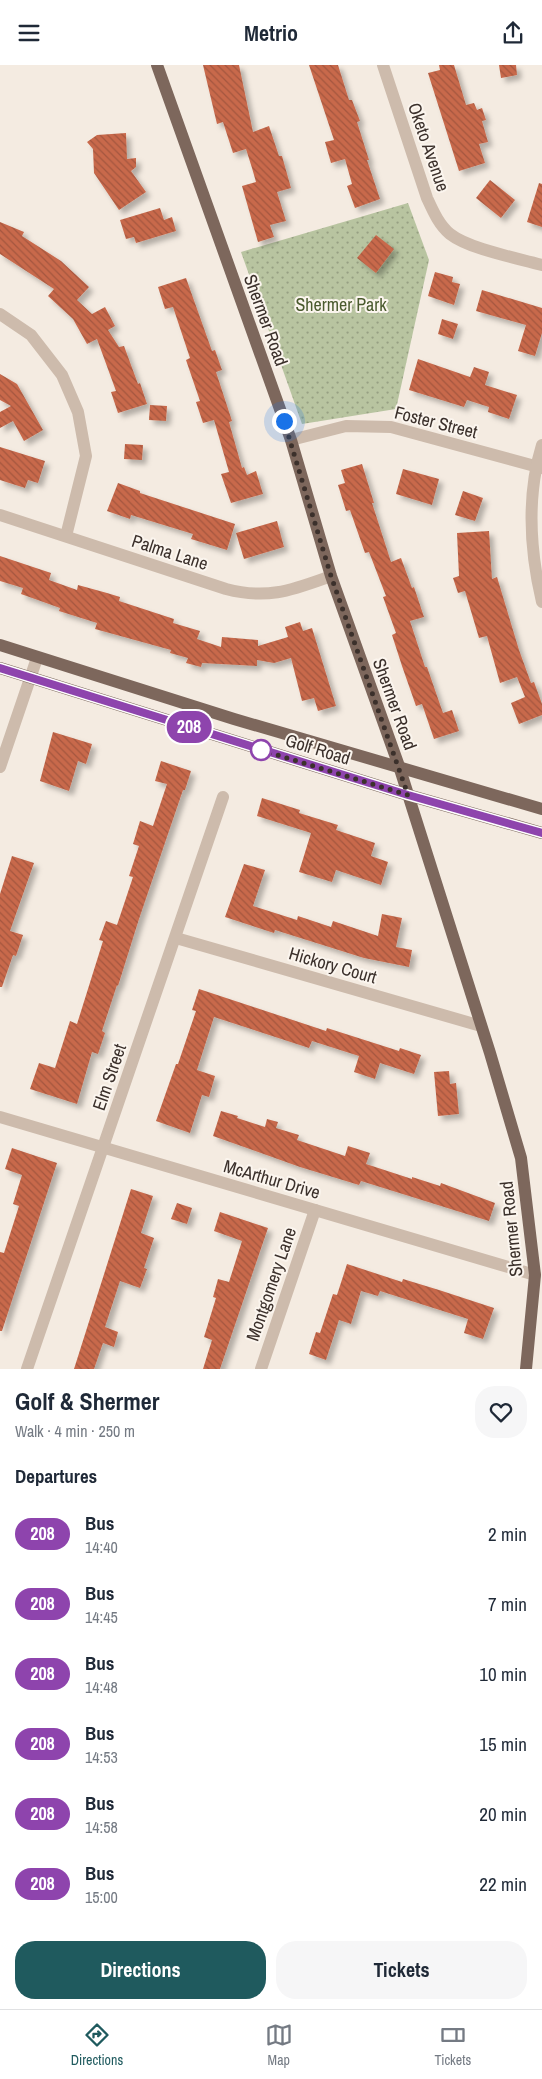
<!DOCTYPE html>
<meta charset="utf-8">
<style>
:root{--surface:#fff;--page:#f6f6f7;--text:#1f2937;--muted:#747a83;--line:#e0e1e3;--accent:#1f5a5e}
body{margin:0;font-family:"Archivo Narrow",sans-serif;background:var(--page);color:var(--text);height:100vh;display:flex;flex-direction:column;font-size:19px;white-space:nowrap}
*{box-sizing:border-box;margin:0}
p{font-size:16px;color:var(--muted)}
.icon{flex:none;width:28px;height:28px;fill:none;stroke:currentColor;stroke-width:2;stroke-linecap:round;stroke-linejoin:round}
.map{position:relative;height:1304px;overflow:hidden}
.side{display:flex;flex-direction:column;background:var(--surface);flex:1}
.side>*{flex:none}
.badge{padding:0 10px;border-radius:16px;font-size:18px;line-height:32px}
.you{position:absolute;width:25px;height:25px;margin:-12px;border:4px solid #fff;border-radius:50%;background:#1a73e8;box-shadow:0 0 0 8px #1a73e833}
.map>.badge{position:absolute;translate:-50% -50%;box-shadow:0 0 0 2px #fff}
h2{padding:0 15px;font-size:19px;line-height:45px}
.round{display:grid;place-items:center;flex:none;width:52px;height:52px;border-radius:20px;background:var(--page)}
.head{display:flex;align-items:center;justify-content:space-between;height:85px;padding:0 15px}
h1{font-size:24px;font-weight:700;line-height:38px}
.primary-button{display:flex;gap:10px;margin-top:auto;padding:10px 15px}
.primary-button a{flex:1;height:58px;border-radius:20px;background:var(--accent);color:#fff;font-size:20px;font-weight:700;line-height:58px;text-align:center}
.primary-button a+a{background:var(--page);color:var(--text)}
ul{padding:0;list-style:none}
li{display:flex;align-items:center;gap:15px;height:70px;padding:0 15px}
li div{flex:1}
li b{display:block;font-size:19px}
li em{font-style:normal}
li .badge{min-width:55px;font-weight:700;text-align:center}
header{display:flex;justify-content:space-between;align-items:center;height:65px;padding:0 15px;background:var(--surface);font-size:22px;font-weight:700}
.tabs{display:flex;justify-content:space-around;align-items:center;height:70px;border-top:1px solid var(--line);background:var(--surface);font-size:14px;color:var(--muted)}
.tabs a{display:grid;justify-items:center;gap:2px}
.tabs .on{color:var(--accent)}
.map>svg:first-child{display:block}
</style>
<header><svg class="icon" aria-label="menu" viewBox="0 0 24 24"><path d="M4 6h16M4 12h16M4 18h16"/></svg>Metrio<svg class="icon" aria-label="share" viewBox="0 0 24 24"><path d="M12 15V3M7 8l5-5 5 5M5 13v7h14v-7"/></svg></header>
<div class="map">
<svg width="542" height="1304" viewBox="0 0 542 1304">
<defs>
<pattern id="grass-dots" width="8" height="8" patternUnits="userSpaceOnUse" patternTransform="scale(1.25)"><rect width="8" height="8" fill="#b8c4a0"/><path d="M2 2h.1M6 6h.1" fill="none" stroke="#97a083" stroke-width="1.8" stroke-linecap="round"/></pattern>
<pattern id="building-back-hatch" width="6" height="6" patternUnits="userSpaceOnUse" patternTransform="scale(1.25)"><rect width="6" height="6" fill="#c8694b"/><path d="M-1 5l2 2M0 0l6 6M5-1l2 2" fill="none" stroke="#a4573f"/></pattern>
<filter id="shadow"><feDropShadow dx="4.5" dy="4.5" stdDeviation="2.5" flood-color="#0004"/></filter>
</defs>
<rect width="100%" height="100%" fill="#f4ebe1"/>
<polygon fill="url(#grass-dots)" points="408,138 429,195 396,344 302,359 241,187"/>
<g fill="url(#building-back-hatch)" filter="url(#shadow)">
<polygon points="203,0 239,0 253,67 269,61 279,91 282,91 291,123 277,127 286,156 270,160 274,172 258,177 242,121 256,117 252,103 246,84 233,88 223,57 217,59"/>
<polygon points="309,0 338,0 349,35 352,35 360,56 357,57 369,95 367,95 380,134 355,143 347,121 352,119 345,94 331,98 325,77 334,75"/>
<polygon points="439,0 454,0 466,40 474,38 477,45 482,43 486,55 482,56 488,77 479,79 485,98 459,106 428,8 440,5"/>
<polygon points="499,0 516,0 517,10 501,13"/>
<polygon points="126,68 127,94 136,93 136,102 131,106 146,127 119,145 94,108 93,84 87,77 97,70"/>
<polygon points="490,115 515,135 501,153 476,133"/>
<polygon points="539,118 542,119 542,162 527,157"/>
<polygon points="160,143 164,155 172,152 176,166 136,178 134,172 126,174 120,155"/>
<polygon points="0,157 24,167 22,171 61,196 89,222 77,235 92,249 105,242 115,261 108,265 119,282 124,281 138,319 140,318 147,339 118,348 111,327 116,326 97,274 87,279 73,254 48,231 54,224 0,189"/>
<polygon points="376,170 394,184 376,208 357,193"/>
<polygon points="435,207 453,212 452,217 460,219 454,240 428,231"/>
<polygon points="186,213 212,286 215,285 222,305 216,307 232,356 229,357 242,403 244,402 247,410 256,406 263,429 231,438 221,409 229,407 214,355 203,358 196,337 200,336 186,295 190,293 173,242 165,244 158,222"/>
<polygon points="482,225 542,243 542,268 535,291 518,286 526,260 476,246"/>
<polygon points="442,254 458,259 453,274 438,269"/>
<polygon points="418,294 470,312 474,302 489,307 485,320 517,330 509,354 488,347 489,342 467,335 464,342 409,325"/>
<polygon points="0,309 17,319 43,365 24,376 13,356 0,363 0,347 11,341 0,335"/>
<polygon points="150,340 167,341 166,356 149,355"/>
<polygon points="125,379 143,380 142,395 124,394"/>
<polygon points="0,382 45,396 38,418 28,415 25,423 0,415"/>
<polygon points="362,399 374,438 372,438 391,497 401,493 412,523 414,522 424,552 410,556 425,602 427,602 443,648 452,645 459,666 434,674 422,639 416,641 402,601 392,570 396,568 383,532 386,531 369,487 365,488 350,445 346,446 338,420 345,418 341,405"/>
<polygon points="403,404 439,414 432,440 396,429"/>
<polygon points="118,418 140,426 140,428 235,459 227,485 191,474 193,469 131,450 130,454 107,446"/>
<polygon points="463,426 483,433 475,456 455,450"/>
<polygon points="277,456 284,482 244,494 236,468"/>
<polygon points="489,466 492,514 497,512 519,585 531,618 534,617 542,639 542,650 519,659 511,638 525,632 517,612 500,618 487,571 479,573 465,526 458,528 453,513 459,511 457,468"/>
<polygon points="0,491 51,508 49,515 77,525 78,520 107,528 120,532 119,536 174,554 173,558 200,566 197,574 221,582 222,572 258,575 258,581 288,572 285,562 300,557 303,566 312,563 336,641 318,646 314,633 302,636 291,593 274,598 257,595 257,601 202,598 201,602 186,598 188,593 170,588 171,585 95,564 97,558 59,546 60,543 21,529 23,523 0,516"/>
<polygon points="53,667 92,679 86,699 78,696 69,726 40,716"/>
<polygon points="161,696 191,706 185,725 183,725 139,854 118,921 117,920 102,966 105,968 98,989 92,987 77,1039 30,1024 39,998 55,1003 70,956 77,959 103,876 99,875 106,856 117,860 133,812 129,811 139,781 133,779 140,756 153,761 167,719 155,716"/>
<polygon points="262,733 300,745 299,748 338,760 336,765 375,778 371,791 388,797 381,820 336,805 332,817 299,807 311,768 257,751"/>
<polygon points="12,791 34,798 10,866 23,870 16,891 13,890 2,922 0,922 0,829"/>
<polygon points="244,799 265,805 253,841 297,855 298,851 331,862 333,856 378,871 382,849 402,853 396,882 412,885 409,902 364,893 275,865 274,868 225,852"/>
<polygon points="199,924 326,966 327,963 399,986 400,983 421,990 414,1009 380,998 375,1014 354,1007 359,991 312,976 309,983 214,952 197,1005 215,1011 209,1032 202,1030 190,1068 156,1056 176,999 178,999 196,946 192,945"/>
<polygon points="449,1006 450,1019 456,1018 459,1049 438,1051 434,1007"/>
<polygon points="221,1046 238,1051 237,1053 265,1062 267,1054 278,1057 276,1063 299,1070 297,1075 345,1091 348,1081 370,1088 366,1099 412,1114 412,1112 440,1121 441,1118 495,1138 489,1156 361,1116 359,1120 300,1102 213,1071"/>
<polygon points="12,1083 57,1098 2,1266 0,1266 0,1187 4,1188 19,1141 13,1139 22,1110 5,1104"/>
<polygon points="131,1124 153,1131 141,1168 154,1173 144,1203 147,1204 140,1223 120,1216 105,1262 118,1267 114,1282 103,1278 94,1304 74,1304"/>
<polygon points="177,1138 192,1143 187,1159 171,1154"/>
<polygon points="220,1147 268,1163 220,1304 203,1304 212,1275 204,1272 216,1233 213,1232 218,1214 229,1217 242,1176 214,1166"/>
<polygon points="347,1199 402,1217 403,1214 439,1225 494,1243 483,1274 464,1268 468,1254 380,1226 378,1231 361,1226 351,1259 339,1255 326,1295 309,1289 316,1267 320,1268 333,1229 337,1230"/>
</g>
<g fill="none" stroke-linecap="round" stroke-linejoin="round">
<g stroke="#cdbbac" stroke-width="12">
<path d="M383,0L427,133C433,146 439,160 450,169C469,184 517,193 542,200"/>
<polyline points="0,249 31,270 62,310 78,347 86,391 66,471"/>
<polyline points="291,375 346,361 391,362 542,403"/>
<path d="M542,380C526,432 530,486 542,537"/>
<path d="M0,450L226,524C268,535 292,525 331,511"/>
<polyline points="0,702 37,593"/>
<polyline points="176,873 481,961"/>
<polyline points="0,1052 535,1210"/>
<polyline points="27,1304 223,732"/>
<polyline points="261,1304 315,1145"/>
</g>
<g stroke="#7d675c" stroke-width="12">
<polyline points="157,0 291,375 331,511 399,701 490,988 521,1093 535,1210 526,1304"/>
<polyline points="0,580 234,654 542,744"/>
<polyline points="0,603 408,730 542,768"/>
</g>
</g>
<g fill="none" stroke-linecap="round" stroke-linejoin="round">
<defs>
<polyline id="line" points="0,603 408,730 542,768"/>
</defs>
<use href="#line" stroke="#fff" stroke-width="11"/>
<use href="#line" stroke="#8e44ad" stroke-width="8"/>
<polyline stroke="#3b302b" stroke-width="5" stroke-dasharray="0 9" points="261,685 408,730 331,511 284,356"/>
</g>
<circle fill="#fff" stroke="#8e44ad" stroke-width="2.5" cx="261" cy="685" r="10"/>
<g text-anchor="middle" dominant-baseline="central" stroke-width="4" stroke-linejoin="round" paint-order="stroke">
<g font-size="18" fill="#3b302b" stroke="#fbf5ee">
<text transform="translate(429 82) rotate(71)">Oketo Avenue</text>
<text transform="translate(266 255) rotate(70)">Shermer Road</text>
<text transform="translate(436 357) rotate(14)">Foster Street</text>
<text transform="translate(170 487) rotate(18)">Palma Lane</text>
<text transform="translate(395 639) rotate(70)">Shermer Road</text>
<text transform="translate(318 684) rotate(17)">Golf Road</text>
<text transform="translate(333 900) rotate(16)">Hickory Court</text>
<text transform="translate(109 1012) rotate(-71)">Elm Street</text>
<text transform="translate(272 1114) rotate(16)">McArthur Drive</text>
<text transform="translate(511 1164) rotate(-96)">Shermer Road</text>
<text transform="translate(271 1219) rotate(-71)">Montgomery Lane</text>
</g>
<g font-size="18" fill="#4a5a2e" stroke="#fbf5ee">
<text x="341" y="239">Shermer Park</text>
</g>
</g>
</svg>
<div class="you" style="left:284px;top:356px"></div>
<b class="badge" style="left:189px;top:662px;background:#8e44ad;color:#fff">208</b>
</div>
<section class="side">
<div class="head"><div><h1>Golf &amp; Shermer</h1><p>Walk · 4 min · 250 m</p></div><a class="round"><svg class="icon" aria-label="heart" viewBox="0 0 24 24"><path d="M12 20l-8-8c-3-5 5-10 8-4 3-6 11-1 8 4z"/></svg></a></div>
<h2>Departures</h2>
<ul>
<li><span class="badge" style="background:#8e44ad;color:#fff">208</span><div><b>Bus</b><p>14:40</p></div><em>2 min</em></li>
<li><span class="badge" style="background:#8e44ad;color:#fff">208</span><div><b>Bus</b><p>14:45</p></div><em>7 min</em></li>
<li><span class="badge" style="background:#8e44ad;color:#fff">208</span><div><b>Bus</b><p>14:48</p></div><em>10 min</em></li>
<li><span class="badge" style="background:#8e44ad;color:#fff">208</span><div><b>Bus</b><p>14:53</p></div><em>15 min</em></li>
<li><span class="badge" style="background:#8e44ad;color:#fff">208</span><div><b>Bus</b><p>14:58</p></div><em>20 min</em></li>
<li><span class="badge" style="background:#8e44ad;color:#fff">208</span><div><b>Bus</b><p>15:00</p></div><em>22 min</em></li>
</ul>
<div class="primary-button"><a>Directions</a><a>Tickets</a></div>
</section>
<nav class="tabs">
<a class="on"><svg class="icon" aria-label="directions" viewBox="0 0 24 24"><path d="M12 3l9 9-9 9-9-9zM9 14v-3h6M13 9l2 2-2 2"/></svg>Directions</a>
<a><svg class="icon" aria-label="map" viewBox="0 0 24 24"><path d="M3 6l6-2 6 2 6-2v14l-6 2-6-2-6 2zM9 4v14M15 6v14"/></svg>Map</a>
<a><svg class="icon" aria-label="tickets" viewBox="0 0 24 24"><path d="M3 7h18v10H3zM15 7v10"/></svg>Tickets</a>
</nav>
